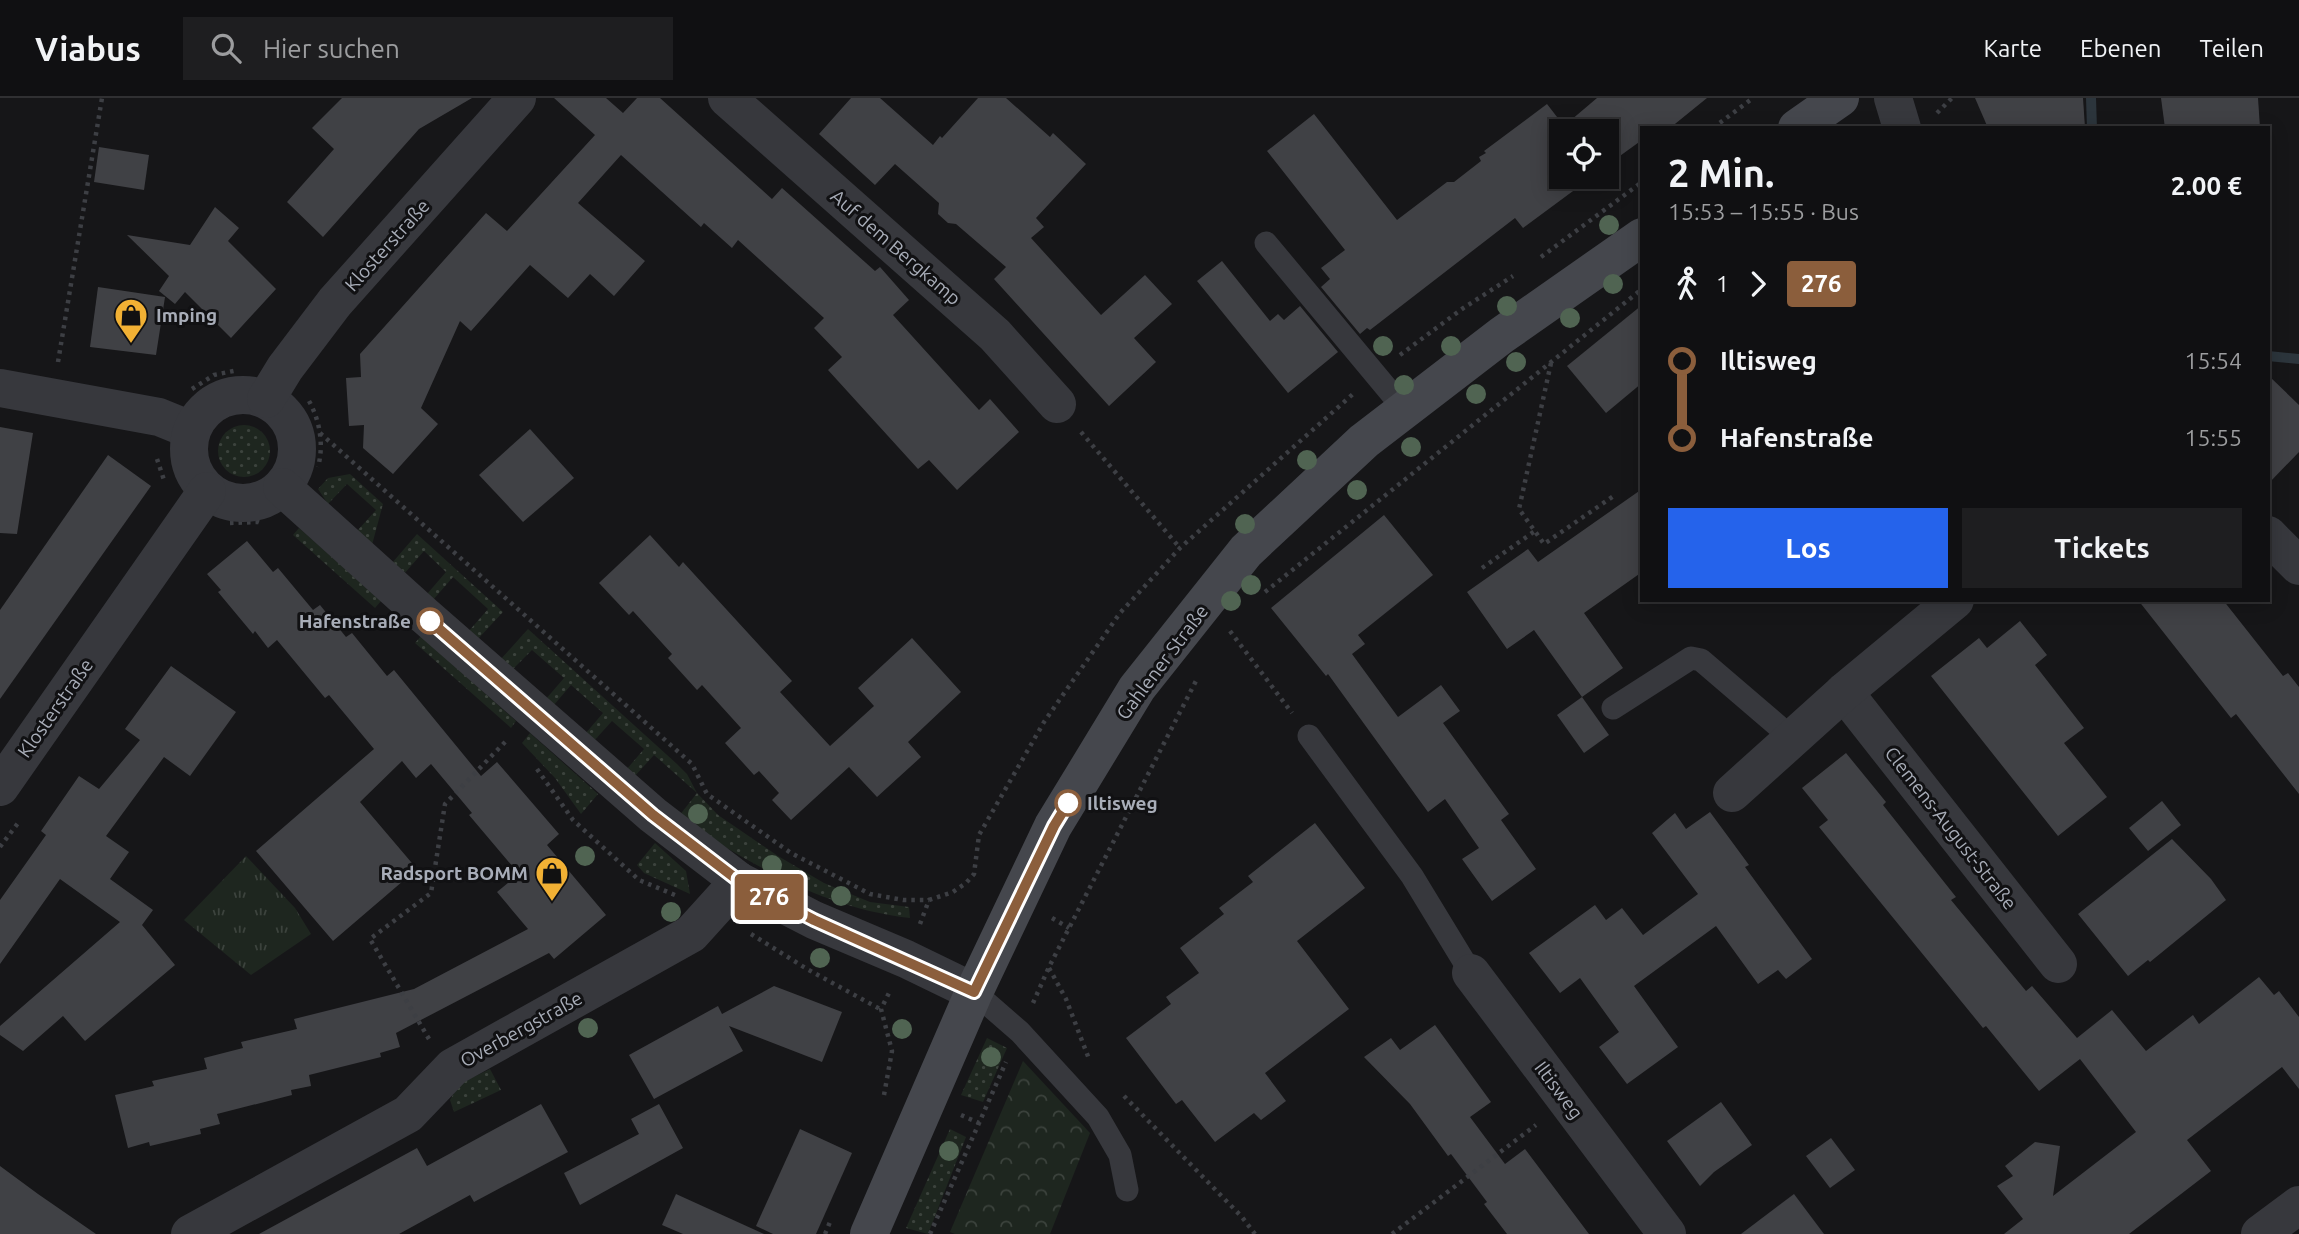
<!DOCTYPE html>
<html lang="de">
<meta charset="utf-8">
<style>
:root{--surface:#101012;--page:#1e1e20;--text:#f1f3f6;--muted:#9c9d9f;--line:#303032;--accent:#2563eb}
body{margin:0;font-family:Ubuntu,sans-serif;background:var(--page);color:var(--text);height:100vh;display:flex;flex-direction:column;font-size:26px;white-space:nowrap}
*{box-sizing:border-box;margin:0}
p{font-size:23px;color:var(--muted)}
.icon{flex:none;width:38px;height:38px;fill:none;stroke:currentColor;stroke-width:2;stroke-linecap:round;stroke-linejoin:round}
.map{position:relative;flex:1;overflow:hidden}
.drawer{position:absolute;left:1640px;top:28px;width:630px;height:476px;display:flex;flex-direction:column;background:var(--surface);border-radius:0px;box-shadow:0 4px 18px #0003,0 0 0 2px var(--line)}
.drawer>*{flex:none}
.badge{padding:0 14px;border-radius:5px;font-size:24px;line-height:46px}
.fabs{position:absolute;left:1549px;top:21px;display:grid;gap:14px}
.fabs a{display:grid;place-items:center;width:70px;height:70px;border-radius:0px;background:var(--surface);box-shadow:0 4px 18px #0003,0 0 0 2px var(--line);font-size:35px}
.map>.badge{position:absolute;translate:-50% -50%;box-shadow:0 0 0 4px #fff}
.legs{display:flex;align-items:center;gap:10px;height:77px;padding:0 28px;font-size:23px}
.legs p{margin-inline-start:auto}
.summary{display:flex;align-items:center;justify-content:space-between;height:119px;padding:0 28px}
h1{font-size:38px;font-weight:700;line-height:52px}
.primary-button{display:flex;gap:14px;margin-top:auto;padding:14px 28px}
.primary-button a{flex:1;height:80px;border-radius:0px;background:var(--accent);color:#fff;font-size:28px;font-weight:700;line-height:80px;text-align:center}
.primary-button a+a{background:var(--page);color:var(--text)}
ul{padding:0 28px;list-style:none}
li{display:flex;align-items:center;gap:24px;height:77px;font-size:26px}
li i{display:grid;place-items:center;width:10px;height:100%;margin:0 9px;background:currentColor}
li i::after{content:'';width:18px;height:18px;margin:-9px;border:5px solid;border-radius:50%;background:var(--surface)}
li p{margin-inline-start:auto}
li:first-child i{background:linear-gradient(#0000 50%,currentColor 0)}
li:last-child i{background:linear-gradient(currentColor 50%,#0000 0)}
header{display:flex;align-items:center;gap:42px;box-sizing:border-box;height:98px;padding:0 35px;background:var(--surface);border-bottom:2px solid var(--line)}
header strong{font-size:33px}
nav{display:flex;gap:38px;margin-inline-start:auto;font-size:24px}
.search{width:490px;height:63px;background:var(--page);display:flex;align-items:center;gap:18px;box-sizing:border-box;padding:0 24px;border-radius:0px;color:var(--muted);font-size:26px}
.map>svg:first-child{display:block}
</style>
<header>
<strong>Viabus</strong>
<div class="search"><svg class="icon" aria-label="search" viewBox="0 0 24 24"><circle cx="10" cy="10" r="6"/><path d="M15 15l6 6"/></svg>Hier suchen</div>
<nav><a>Karte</a><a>Ebenen</a><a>Teilen</a></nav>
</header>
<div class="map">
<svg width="2299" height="1136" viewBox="0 0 2299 1136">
<defs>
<pattern id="grass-dots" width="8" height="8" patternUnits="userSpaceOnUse" patternTransform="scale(1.75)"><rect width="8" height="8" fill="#1e261f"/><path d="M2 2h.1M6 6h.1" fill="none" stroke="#3c433d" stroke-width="1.8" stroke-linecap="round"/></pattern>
<pattern id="forest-crowns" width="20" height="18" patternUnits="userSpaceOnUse" patternTransform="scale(1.75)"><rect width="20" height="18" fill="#1e261f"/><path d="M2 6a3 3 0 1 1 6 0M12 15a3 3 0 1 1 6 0" fill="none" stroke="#3c433d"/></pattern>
<pattern id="park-tufts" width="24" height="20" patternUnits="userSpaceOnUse" patternTransform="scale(1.75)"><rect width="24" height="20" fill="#1e261f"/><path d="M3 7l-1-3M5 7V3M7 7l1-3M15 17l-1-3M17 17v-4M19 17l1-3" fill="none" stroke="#3c433d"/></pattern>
</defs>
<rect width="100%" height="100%" fill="#161618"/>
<g fill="url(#grass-dots)">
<circle cx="244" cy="353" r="26"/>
<polygon points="350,376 383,406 372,447 357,433 376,412 347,386 328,406 318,391 328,380"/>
<polygon points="299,430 381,503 375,510 293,437"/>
<polygon points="417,436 503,514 477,542 468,534 488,511 453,479 433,502 427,496 446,474 424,453 404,476 392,465"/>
<path d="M528,531L677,666L687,676L697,695L718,717L778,758L824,785L870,804L909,809L910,820C824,810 761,771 689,727L679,718L697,695L654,657L634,679L626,672L644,651L612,623L593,644L585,636L603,615L571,587L553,608L545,602L564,580L532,552L512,572L500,562Z"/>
<polygon points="421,538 516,623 511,630 415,545"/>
<polygon points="530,635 598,696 581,716 555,680 522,645"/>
<polygon points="655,745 686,773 690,796 644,775 637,767"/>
<polygon points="987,940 1007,950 983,1004 961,997"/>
<polygon points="490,971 501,992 454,1014 450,1002 459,986"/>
<polygon points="950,1031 966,1039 928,1136 906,1130"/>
</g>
<polygon fill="url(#forest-crowns)" points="1023,963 1090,1035 1050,1136 955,1136 950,1134"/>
<polygon fill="url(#park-tufts)" points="246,758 295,810 311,836 251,877 184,822"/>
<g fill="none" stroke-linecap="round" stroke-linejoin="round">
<g stroke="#2c353c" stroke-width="10">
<polyline points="2091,0 2092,30"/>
<polyline points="2268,258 2299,261"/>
</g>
</g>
<g fill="#404145">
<polygon points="342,0 472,0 419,31 323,139 287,104 334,51 312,30"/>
<polygon points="554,0 606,0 623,15 637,0 660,0 772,101 782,90 875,173 880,169 909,202 893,217 979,312 990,301 1019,334 957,392 929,362 918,371 828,272 842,259 814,230 824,220 738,142 732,150 704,125 701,129 621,57 578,105 645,163 614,198 590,176 568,200 530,167 471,233 460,223 421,310 438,326 393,376 363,350 364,327 349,328 346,280 361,279 360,256 486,115 507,133 595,37"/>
<polygon points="851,0 880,0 933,47 940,38 942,40 978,0 1006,0 1050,39 1053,35 1086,66 1036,120 1044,129 1031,140 1101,217 1145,177 1172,206 1134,240 1156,264 1109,308 994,181 1006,169 956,126 948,125 938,116 939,105 895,66 875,87 819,36"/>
<polygon points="1597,0 1707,0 1670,30 1642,30 1642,42 1606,68 1606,33 1561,33 1561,79 1592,79 1523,130 1515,120 1370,232 1367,230 1360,236 1321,189 1330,181 1321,170 1345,152 1267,53 1314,16 1397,122 1447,84 1454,84 1481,63 1479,59 1486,55 1484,53 1547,6 1564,28"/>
<polygon points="1975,0 2083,0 2085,30 1988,30"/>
<polygon points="2161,0 2258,0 2260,30 2165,30"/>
<polygon points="99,49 149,57 144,92 94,84"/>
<polygon points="215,109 239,130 228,143 276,191 231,240 185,194 175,206 159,193 169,178 127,137 190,147"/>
<polygon points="1222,163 1270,223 1278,216 1284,222 1300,208 1338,254 1288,295 1197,183"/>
<polygon points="98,189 165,199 156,257 90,249"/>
<polygon points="1642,207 1642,285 1606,315 1567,268"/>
<polygon points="2268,277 2299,307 2299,354 2268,386"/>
<polygon points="0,329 33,335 17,436 0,435"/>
<polygon points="530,331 574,380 523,424 479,377"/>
<polygon points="108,357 151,388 0,601 0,512"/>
<polygon points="1642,391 1642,474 1584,515 1623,570 1582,599 1534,532 1507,551 1467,494 1528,451 1538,464"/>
<polygon points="1384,417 1433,477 1358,537 1365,546 1352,556 1398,619 1441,587 1460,613 1443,625 1509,716 1501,722 1536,771 1492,803 1462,761 1479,750 1445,701 1428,714 1328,576 1326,578 1271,510"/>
<polygon points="650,437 679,469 683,464 792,583 780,594 830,648 874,608 858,590 912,540 961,594 908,644 921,659 877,699 849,669 791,722 772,702 779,695 759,673 754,677 725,645 741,630 702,587 697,592 668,560 672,556 633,513 629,517 599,485"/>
<polygon points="247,443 273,474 278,470 313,512 320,507 346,539 352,535 387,578 394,572 481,678 497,664 559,736 547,747 606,817 554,861 549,855 396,935 400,949 380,955 381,959 309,977 311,988 291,992 292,997 217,1016 220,1026 200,1031 201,1036 150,1048 149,1044 128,1050 115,997 154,988 152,983 207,971 204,960 243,950 241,944 297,931 294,921 414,891 528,831 497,794 519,776 469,717 472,715 431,666 416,680 402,663 360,704 417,771 333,843 256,753 374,651 329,597 325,600 277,542 268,550 255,533 253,536 218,494 221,492 207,476"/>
<polygon points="2138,502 2223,502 2283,578 2288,575 2299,589 2299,696 2236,616 2231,620"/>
<polygon points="2020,523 2047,557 2035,567 2084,630 2064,645 2107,699 2058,738 1931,578 1979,540 1987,550"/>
<polygon points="171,568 236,614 190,678 164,659 106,738 129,754 110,781 153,812 142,827 175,867 85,943 63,918 23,953 0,937 0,928 120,824 60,781 0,866 0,802 46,737 41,733 79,678 99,691 140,642 125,631"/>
<polygon points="1582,599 1609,637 1584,655 1557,617"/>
<polygon points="1846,655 1886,704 1883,707 1956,799 1951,802 2026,893 2032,888 2077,940 2112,912 2146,953 2193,917 2199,926 2259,879 2274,897 2279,893 2299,919 2299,991 2282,969 2187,1042 2211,1073 2129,1136 2004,1136 2023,1121 1997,1088 2013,1078 2005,1068 2035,1044 2060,1048 2053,1098 2136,1034 2080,961 2039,993 1986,928 1983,930 1819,729 1828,722 1802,690"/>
<polygon points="2162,703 2181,727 2148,753 2129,730"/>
<polygon points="1710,714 1749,767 1745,769 1812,861 1786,881 1778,872 1758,886 1716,828 1634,888 1678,949 1627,986 1599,949 1619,934 1580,880 1560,895 1529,855 1595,807 1606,822 1622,810 1643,837 1698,796 1652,735 1675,715 1686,731"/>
<polygon points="1315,725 1365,790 1297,843 1349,911 1265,975 1286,1003 1261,1022 1254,1015 1215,1044 1182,1002 1176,1006 1126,940 1171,906 1166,899 1199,875 1180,850 1224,816 1219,810 1253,784 1248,778"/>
<polygon points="2172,741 2211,781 2226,802 2150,864 2148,862 2128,878 2078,816"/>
<polygon points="774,888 842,914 822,964 729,928 743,953 654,1001 629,957 718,908 722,916"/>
<polygon points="1435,927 1491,1004 1470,1019 1505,1066 1525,1051 1589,1136 1507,1136 1484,1106 1487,1104 1451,1056 1448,1058 1410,1006 1364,959 1391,940 1400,952"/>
<polygon points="1721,1004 1752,1047 1714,1074 1700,1088 1667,1043"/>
<polygon points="541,1006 568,1054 474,1104 470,1097 399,1136 259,1136 417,1050 427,1068"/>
<polygon points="659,1006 683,1050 580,1107 564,1075 639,1036 631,1021"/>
<polygon points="800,1031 852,1055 816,1136 773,1136 756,1128"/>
<polygon points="1831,1040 1855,1072 1830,1090 1806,1058"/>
<polygon points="0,1068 38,1096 96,1136 0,1136"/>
<polygon points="676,1096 764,1136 683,1136 662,1127"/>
<polygon points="1794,1096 1824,1136 1741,1136"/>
</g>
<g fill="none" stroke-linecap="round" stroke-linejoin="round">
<g stroke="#3d3f44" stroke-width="4.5" stroke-dasharray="3.5 5" stroke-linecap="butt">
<polyline points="1937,15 1952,0"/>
<polyline points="1713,30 1753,0"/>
<polyline points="1541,159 1642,84"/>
<polyline points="1400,257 1462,211 1513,178"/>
<polyline points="58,264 102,0"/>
<polyline points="1551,265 1519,411 1544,446 1615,397"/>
<polyline points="192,291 214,277 238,272"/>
<path d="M309,303C320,323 324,347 318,369"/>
<polyline points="1081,334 1180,450"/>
<polyline points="320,335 692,666 707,696 791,755 870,796 903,802 929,802"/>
<polyline points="157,361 165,385"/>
<polyline points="230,425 258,424 263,426"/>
<polyline points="1482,470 1535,433"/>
<polyline points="1265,494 1642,191"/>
<polyline points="1230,533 1292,615"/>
<polyline points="537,671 573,722 639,782 675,797"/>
<polyline points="0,749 18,725"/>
<polyline points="1052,820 1069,830"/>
<polyline points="920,826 929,802 953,794 966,785 974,776 979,737 1044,624 1120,515 1180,450 1353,296"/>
<polyline points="751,836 807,871 880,911"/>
<polyline points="1049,870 1066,901 1089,961"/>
<polyline points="1033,905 1049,869 1198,579"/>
<polyline points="429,941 370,841 431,795 445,706 507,642"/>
<polyline points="884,997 892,953 881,911 889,895"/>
<polyline points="1124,998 1242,1119 1255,1136"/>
<polyline points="961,1017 979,1025"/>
<polyline points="825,1136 830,1124"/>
<polyline points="930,1136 1006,964"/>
<polyline points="1392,1136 1536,1027"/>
</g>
<g stroke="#37383d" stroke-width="23">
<polyline points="1266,145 1405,312"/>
<polyline points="1613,610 1691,560 1701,562 1778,628 1791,643"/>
<polyline points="1309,638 1412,778 1471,875"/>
<polyline points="974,894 1020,934 1098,1019 1120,1057 1127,1092"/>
</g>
<g stroke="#37383d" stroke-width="38">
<polyline points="727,0 995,237 1057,306"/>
<polyline points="1893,0 1902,30"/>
<polyline points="0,290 159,319 191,332"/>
<circle cx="243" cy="351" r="54"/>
<polyline points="266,301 285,270 335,204 517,0"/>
<polyline points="282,389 424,517 653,717 739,783 814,822 906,861 974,894"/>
<polyline points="2268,437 2299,468"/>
<polyline points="1844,594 2058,866"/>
<polyline points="0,689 207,393"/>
<polyline points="1732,695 1844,594 1955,502"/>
<polyline points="1471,875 1667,1136"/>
<polyline points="190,1136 408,1016 453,969 691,836 739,783"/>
<polyline points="2260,1136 2299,1107"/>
</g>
<g stroke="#45474d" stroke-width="38">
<polyline points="1797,30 1840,0"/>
<polyline points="869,1136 974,894 1053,728 1137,590 1246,453 1364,343 1502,237 1642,139"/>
</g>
</g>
<g fill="#506452">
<circle cx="1609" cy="127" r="10"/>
<circle cx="1613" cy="186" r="10"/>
<circle cx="1507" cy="208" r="10"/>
<circle cx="1570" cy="220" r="10"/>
<circle cx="1383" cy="248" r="10"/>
<circle cx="1451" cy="248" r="10"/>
<circle cx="1516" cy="264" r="10"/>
<circle cx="1404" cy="287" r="10"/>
<circle cx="1476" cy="296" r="10"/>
<circle cx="1411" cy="349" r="10"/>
<circle cx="1307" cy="362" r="10"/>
<circle cx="1357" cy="392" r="10"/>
<circle cx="1245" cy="426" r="10"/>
<circle cx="1251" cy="487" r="10"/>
<circle cx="1231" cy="503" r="10"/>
<circle cx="698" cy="716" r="10"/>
<circle cx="585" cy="758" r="10"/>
<circle cx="772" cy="767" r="10"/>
<circle cx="841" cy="798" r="10"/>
<circle cx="671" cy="814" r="10"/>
<circle cx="820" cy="860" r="10"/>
<circle cx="588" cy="930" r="10"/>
<circle cx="902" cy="931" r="10"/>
<circle cx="991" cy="959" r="10"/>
<circle cx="949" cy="1053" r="10"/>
</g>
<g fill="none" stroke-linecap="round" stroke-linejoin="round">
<defs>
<polyline id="line-1" points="430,523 653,717 739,783 814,822 974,894 1054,728 1068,705"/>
</defs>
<use href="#line-1" stroke="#fff" stroke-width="16"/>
<use href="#line-1" stroke="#8b5e3c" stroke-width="10"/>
</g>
<defs>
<symbol id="shop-pin" viewBox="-11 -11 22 30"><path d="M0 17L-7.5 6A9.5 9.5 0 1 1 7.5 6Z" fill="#f2b134" stroke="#111113"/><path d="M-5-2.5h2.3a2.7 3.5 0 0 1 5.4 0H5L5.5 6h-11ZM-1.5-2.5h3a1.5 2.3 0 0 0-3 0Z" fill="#111"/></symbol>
</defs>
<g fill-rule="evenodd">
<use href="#shop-pin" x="112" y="198" width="38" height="52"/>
<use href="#shop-pin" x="533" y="756" width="38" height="52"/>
</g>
<g fill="#fff" stroke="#8b5e3c" stroke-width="3.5">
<circle cx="430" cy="523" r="12"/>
<circle cx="1068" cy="705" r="12"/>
</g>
<g text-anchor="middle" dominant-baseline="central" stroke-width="6" stroke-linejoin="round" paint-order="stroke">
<g font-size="19" fill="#a8adb8" stroke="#111113">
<text transform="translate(387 147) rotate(-48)">Klosterstraße</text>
<text transform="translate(896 149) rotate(41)">Auf dem Bergkamp</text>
<text transform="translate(1162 564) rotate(-53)">Gahlener Straße</text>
<text transform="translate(55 610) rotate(-55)">Klosterstraße</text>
<text transform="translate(1951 730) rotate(52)">Clemens-August-Straße</text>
<text transform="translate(521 931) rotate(-29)">Overbergstraße</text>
<text transform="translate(1559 992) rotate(53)">Iltisweg</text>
</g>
<g font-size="19" font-weight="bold" fill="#a8adb8" stroke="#111113" text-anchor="start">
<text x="156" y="217">Imping</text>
<text x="528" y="775" text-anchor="end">Radsport BOMM</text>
</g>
<g font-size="19" font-weight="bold" fill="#a8adb8" stroke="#111113" text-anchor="end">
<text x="411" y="523">Hafenstraße</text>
<text x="1087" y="705" text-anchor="start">Iltisweg</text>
</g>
</g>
</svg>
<div class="fabs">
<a><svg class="icon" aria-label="locate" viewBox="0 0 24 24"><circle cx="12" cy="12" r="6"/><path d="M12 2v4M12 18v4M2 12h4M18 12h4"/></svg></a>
</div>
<b class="badge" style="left:769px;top:799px;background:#8b5e3c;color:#fff">276</b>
<section class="drawer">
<div class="summary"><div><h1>2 Min.</h1><p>15:53 – 15:55 · Bus</p></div><b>2.00 €</b></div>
<div class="legs"><svg class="icon" aria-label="walk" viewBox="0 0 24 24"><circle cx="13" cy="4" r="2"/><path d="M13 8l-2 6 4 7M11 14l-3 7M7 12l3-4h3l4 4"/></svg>1<svg class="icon" aria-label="forward" viewBox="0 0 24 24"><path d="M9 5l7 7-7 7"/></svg><b class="badge" style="background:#8b5e3c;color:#fff">276</b></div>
<ul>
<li><i style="color:#8b5e3c"></i><b>Iltisweg</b><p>15:54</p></li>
<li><i style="color:#8b5e3c"></i><b>Hafenstraße</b><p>15:55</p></li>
</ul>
<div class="primary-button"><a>Los</a><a>Tickets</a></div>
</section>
</div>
